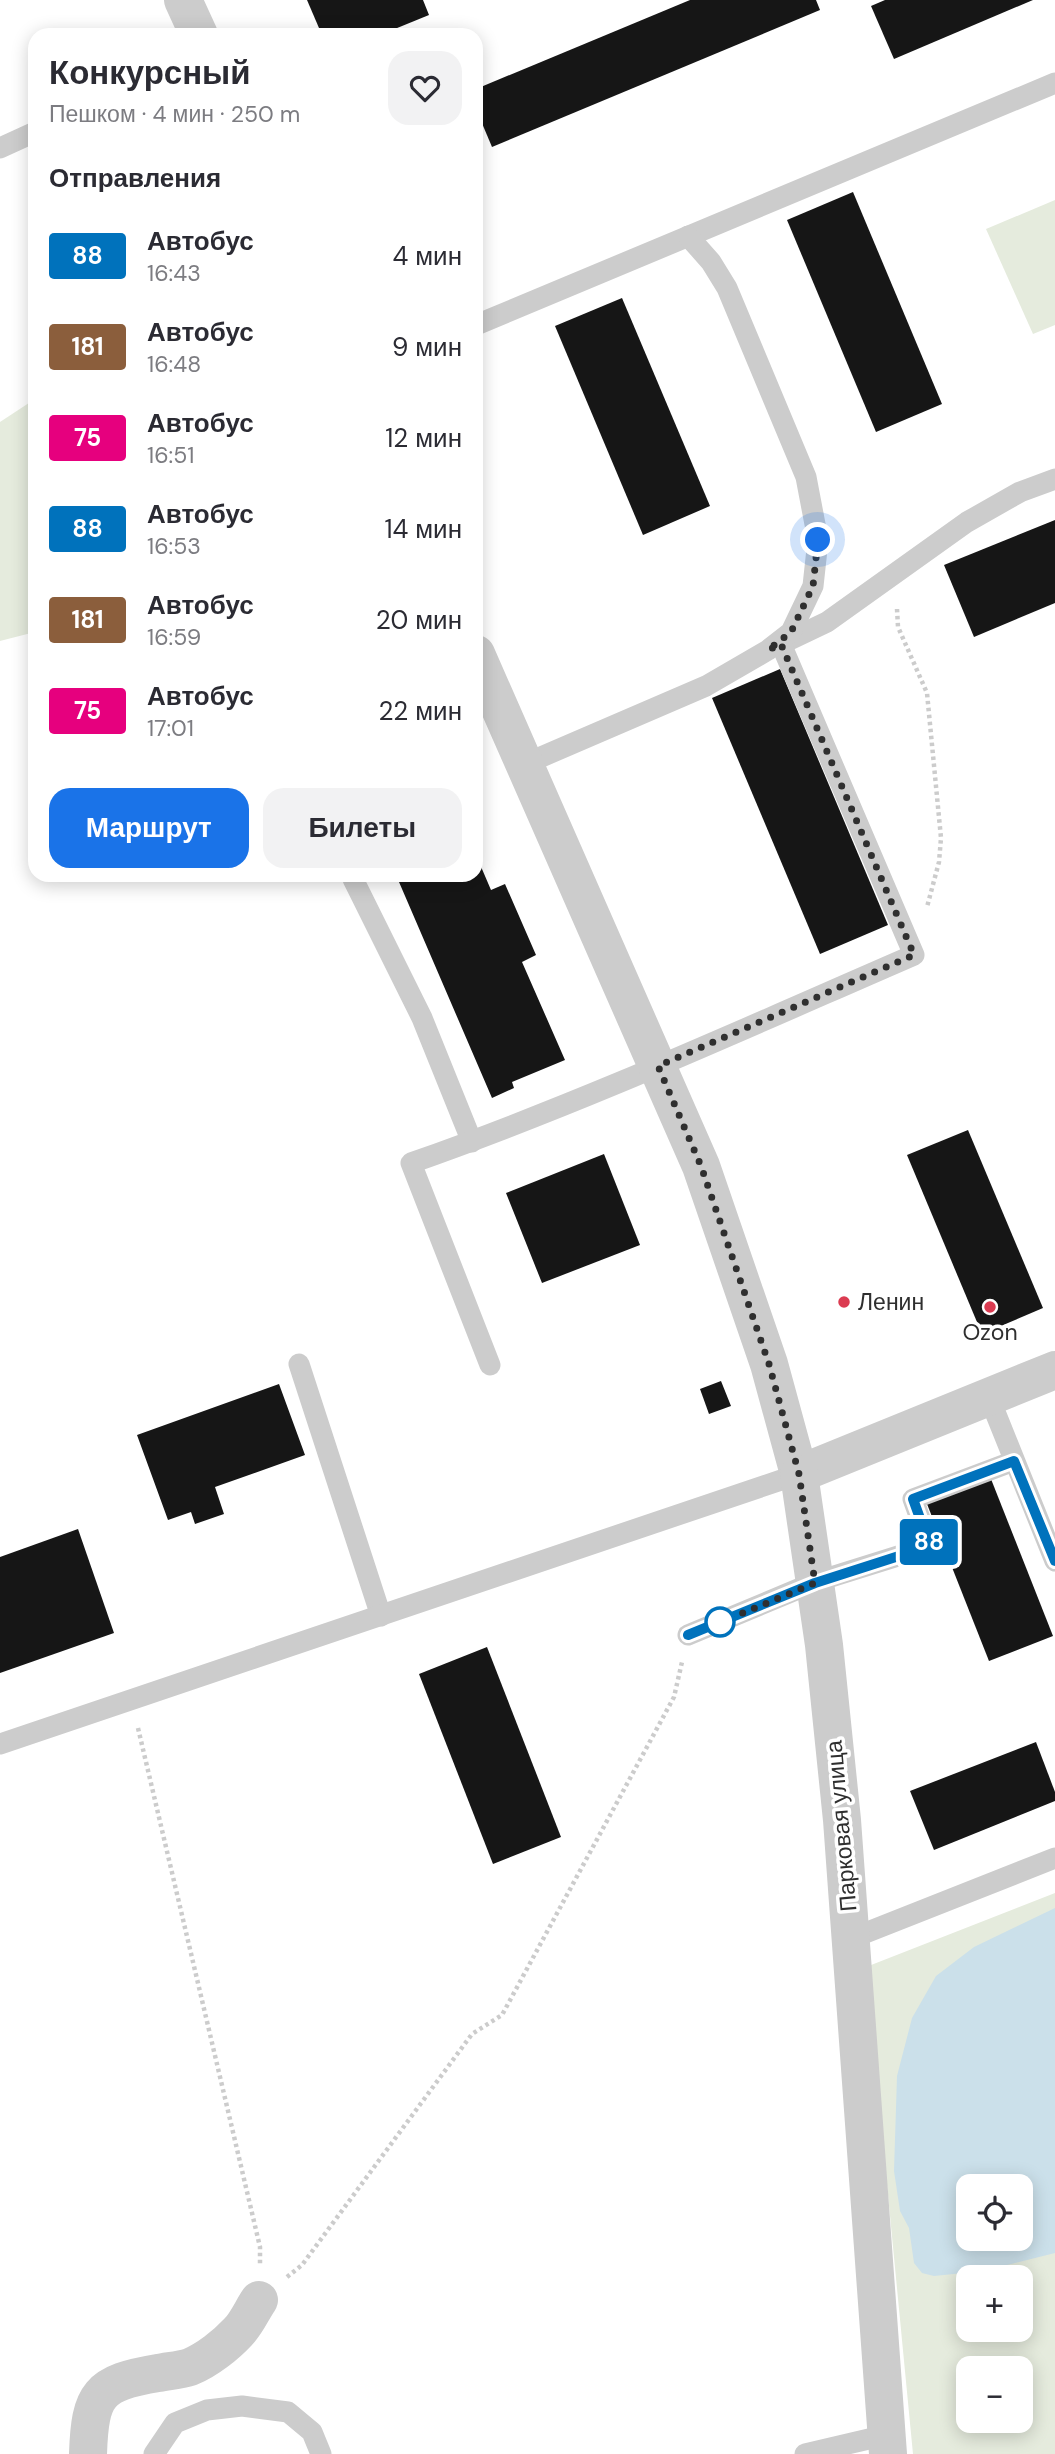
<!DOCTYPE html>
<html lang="ru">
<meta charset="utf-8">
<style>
:root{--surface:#fff;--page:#f2f2f3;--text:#2b2b33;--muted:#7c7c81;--accent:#1a73e8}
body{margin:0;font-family:"DM Sans",sans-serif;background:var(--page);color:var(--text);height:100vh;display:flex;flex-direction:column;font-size:26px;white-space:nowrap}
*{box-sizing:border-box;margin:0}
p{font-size:23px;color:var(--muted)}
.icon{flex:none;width:38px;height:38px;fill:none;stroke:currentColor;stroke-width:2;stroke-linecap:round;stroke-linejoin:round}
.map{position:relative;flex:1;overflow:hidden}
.side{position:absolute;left:28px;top:28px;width:455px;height:854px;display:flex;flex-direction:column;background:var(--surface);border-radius:21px;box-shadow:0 4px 18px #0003}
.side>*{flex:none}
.badge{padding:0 14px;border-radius:5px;font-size:24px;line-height:46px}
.fabs{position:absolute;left:956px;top:2174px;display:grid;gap:14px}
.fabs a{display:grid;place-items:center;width:77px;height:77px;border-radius:14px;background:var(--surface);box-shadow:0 4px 18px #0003;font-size:35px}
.you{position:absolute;width:35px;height:35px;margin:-18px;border:5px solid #fff;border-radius:50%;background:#1a73e8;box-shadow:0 0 0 10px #1a73e833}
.map>.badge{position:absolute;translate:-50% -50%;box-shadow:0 0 0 4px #fff}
h2{padding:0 21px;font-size:26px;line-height:63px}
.round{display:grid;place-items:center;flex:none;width:74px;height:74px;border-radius:21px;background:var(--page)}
.summary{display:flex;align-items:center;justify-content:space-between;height:119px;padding:0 21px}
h1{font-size:33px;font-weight:600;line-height:52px}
.button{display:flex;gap:14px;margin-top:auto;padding:14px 21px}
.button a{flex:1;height:80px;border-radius:21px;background:var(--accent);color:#fff;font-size:28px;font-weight:600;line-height:80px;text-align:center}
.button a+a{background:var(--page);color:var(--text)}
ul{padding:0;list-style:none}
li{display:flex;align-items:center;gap:21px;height:91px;padding:0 21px}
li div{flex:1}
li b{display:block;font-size:26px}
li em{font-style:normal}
li .badge{min-width:77px;font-weight:700;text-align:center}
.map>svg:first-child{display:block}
</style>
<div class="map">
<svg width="1055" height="2454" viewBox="0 0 1055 2454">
<rect width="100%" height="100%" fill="#fff"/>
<g fill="#e5ebdd" fill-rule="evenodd">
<polygon points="1055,200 1055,325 1033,334 986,229"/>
<polygon points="35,399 35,632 0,641 0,422"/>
<path d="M1055,1893V2454H913L866,1967ZM968,2186H1020V2238H968ZM968,2277H1020V2329H968ZM968,2368H1020V2420H968Z"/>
</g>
<path fill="#cbe0ea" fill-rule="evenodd" d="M1055,1908V2253L983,2271L934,2276L922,2273L914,2263L909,2228L900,2211L894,2171L897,2076L912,2018L936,1976L974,1947ZM968,2186H1020V2238H968Z"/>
<g fill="#161616">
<polygon points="307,0 423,0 429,15 380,35 322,35"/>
<polygon points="690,0 816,0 820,10 492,147 476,109 476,89"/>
<polygon points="885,0 1033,0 894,59 871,6"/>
<polygon points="853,192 942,404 876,432 787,220"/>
<polygon points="622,298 710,506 643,535 555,326"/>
<polygon points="1055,520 1055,603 974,637 944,565"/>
<polygon points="780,669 888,925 820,954 712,698"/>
<polygon points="476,855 491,890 505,884 536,955 522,962 565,1060 512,1082 514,1088 492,1098 396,875 476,875"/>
<polygon points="968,1130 1043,1308 982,1334 907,1155"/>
<polygon points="604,1154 640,1245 542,1283 506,1193"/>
<polygon points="721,1381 731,1406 709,1414 700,1389"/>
<polygon points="279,1384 305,1455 215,1487 224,1514 195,1524 191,1512 168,1520 137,1435"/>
<polygon points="991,1479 1053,1636 989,1661 927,1504"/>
<polygon points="78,1529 114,1633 0,1673 0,1557"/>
<polygon points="487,1647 561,1837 493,1864 419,1674"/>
<polygon points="1036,1742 1055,1792 1055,1801 934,1850 910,1791"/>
</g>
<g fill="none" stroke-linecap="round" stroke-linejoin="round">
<g stroke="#ccc" stroke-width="4.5" stroke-dasharray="3.5 3.5" stroke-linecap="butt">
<polyline points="897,609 898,627 927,693 941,838 939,862 927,907"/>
<polyline points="138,1728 260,2247 260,2265"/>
<polyline points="287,2277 302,2265 472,2034 502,2015 674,1697 682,1662"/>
</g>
<g stroke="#ccc" stroke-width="21">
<polyline points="0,148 35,132"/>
<polyline points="476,325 1055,83"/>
<polyline points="783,643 827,622 967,522 1020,492 1055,479"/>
<polyline points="525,764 706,686 768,650 791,632 813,586 818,540 806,477 727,288 711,262 688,236"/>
<polyline points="353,879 422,1018 472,1142"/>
<polyline points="299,1364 381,1616"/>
<path d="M490,1365L411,1163C582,1103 748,1027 914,955L781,644"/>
<polyline points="989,1397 1055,1561"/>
<polyline points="688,1635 815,1582 930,1546 913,1499 1014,1461"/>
<polyline points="0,1744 799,1474"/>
<polyline points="850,1939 1055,1858"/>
<polyline points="154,2454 175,2423 207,2410 242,2406 288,2412 312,2432 321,2454"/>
<polyline points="805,2454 886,2435"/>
</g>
<g stroke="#ccc" stroke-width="38">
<polyline points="183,0 199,35"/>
<polyline points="476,654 701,1166 769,1364 799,1474 1055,1370"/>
<path d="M88,2454C90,2394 98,2383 158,2373C168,2371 181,2370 190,2367C207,2360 226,2345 238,2332C247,2323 252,2310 259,2300"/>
</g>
<polyline stroke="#ccc" stroke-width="38" points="799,1474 824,1645 842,1820 888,2454"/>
</g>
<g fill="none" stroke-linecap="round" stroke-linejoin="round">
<defs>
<polyline id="line" points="688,1635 815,1583 930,1546 913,1499 1014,1461 1055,1561"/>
</defs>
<use href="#line" stroke="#fff" stroke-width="16"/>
<use href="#line" stroke="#0072bc" stroke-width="10"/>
<polyline stroke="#2f2f2f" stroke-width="7" stroke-dasharray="0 12.6" points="720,1622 714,1625 815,1583 799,1474 769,1364 701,1166 658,1066 914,955 781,644 768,650 791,632 813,586 818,540"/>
</g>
<g fill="#db3b51" stroke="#fff" stroke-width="2.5">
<circle cx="844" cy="1302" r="7"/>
<circle cx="990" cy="1307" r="7"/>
</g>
<circle fill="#fff" stroke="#0072bc" stroke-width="3.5" cx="720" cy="1622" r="14"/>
<g text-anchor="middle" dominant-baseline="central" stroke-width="7" stroke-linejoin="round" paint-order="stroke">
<g font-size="23" fill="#2f2f2f" stroke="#fff" text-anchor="start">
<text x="858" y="1302">Ленин</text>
<text x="990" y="1332" text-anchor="middle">Ozon</text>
</g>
<g font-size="23" fill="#2f2f2f" stroke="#fff">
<text transform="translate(841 1826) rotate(-95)">Парковая улица</text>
</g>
</g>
</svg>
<div class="fabs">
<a><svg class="icon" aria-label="locate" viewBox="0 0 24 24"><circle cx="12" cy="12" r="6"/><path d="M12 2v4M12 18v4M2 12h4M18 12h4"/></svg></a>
<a>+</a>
<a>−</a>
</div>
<div class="you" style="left:818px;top:540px"></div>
<b class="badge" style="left:929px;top:1542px;background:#0072bc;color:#fff">88</b>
<section class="side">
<div class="summary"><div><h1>Конкурсный</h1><p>Пешком · 4 мин · 250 m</p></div><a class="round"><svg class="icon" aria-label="heart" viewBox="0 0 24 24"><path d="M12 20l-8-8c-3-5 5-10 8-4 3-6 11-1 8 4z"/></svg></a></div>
<h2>Отправления</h2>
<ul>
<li><span class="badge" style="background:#0072bc;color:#fff">88</span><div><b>Автобус</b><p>16:43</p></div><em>4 мин</em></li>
<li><span class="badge" style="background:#8b5e3c;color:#fff">181</span><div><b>Автобус</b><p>16:48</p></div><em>9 мин</em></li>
<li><span class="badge" style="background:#e6007e;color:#fff">75</span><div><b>Автобус</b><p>16:51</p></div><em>12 мин</em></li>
<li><span class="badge" style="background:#0072bc;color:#fff">88</span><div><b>Автобус</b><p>16:53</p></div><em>14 мин</em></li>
<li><span class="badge" style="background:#8b5e3c;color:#fff">181</span><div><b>Автобус</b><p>16:59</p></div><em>20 мин</em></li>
<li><span class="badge" style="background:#e6007e;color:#fff">75</span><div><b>Автобус</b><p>17:01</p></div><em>22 мин</em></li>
</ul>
<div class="button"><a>Маршрут</a><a>Билеты</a></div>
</section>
</div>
